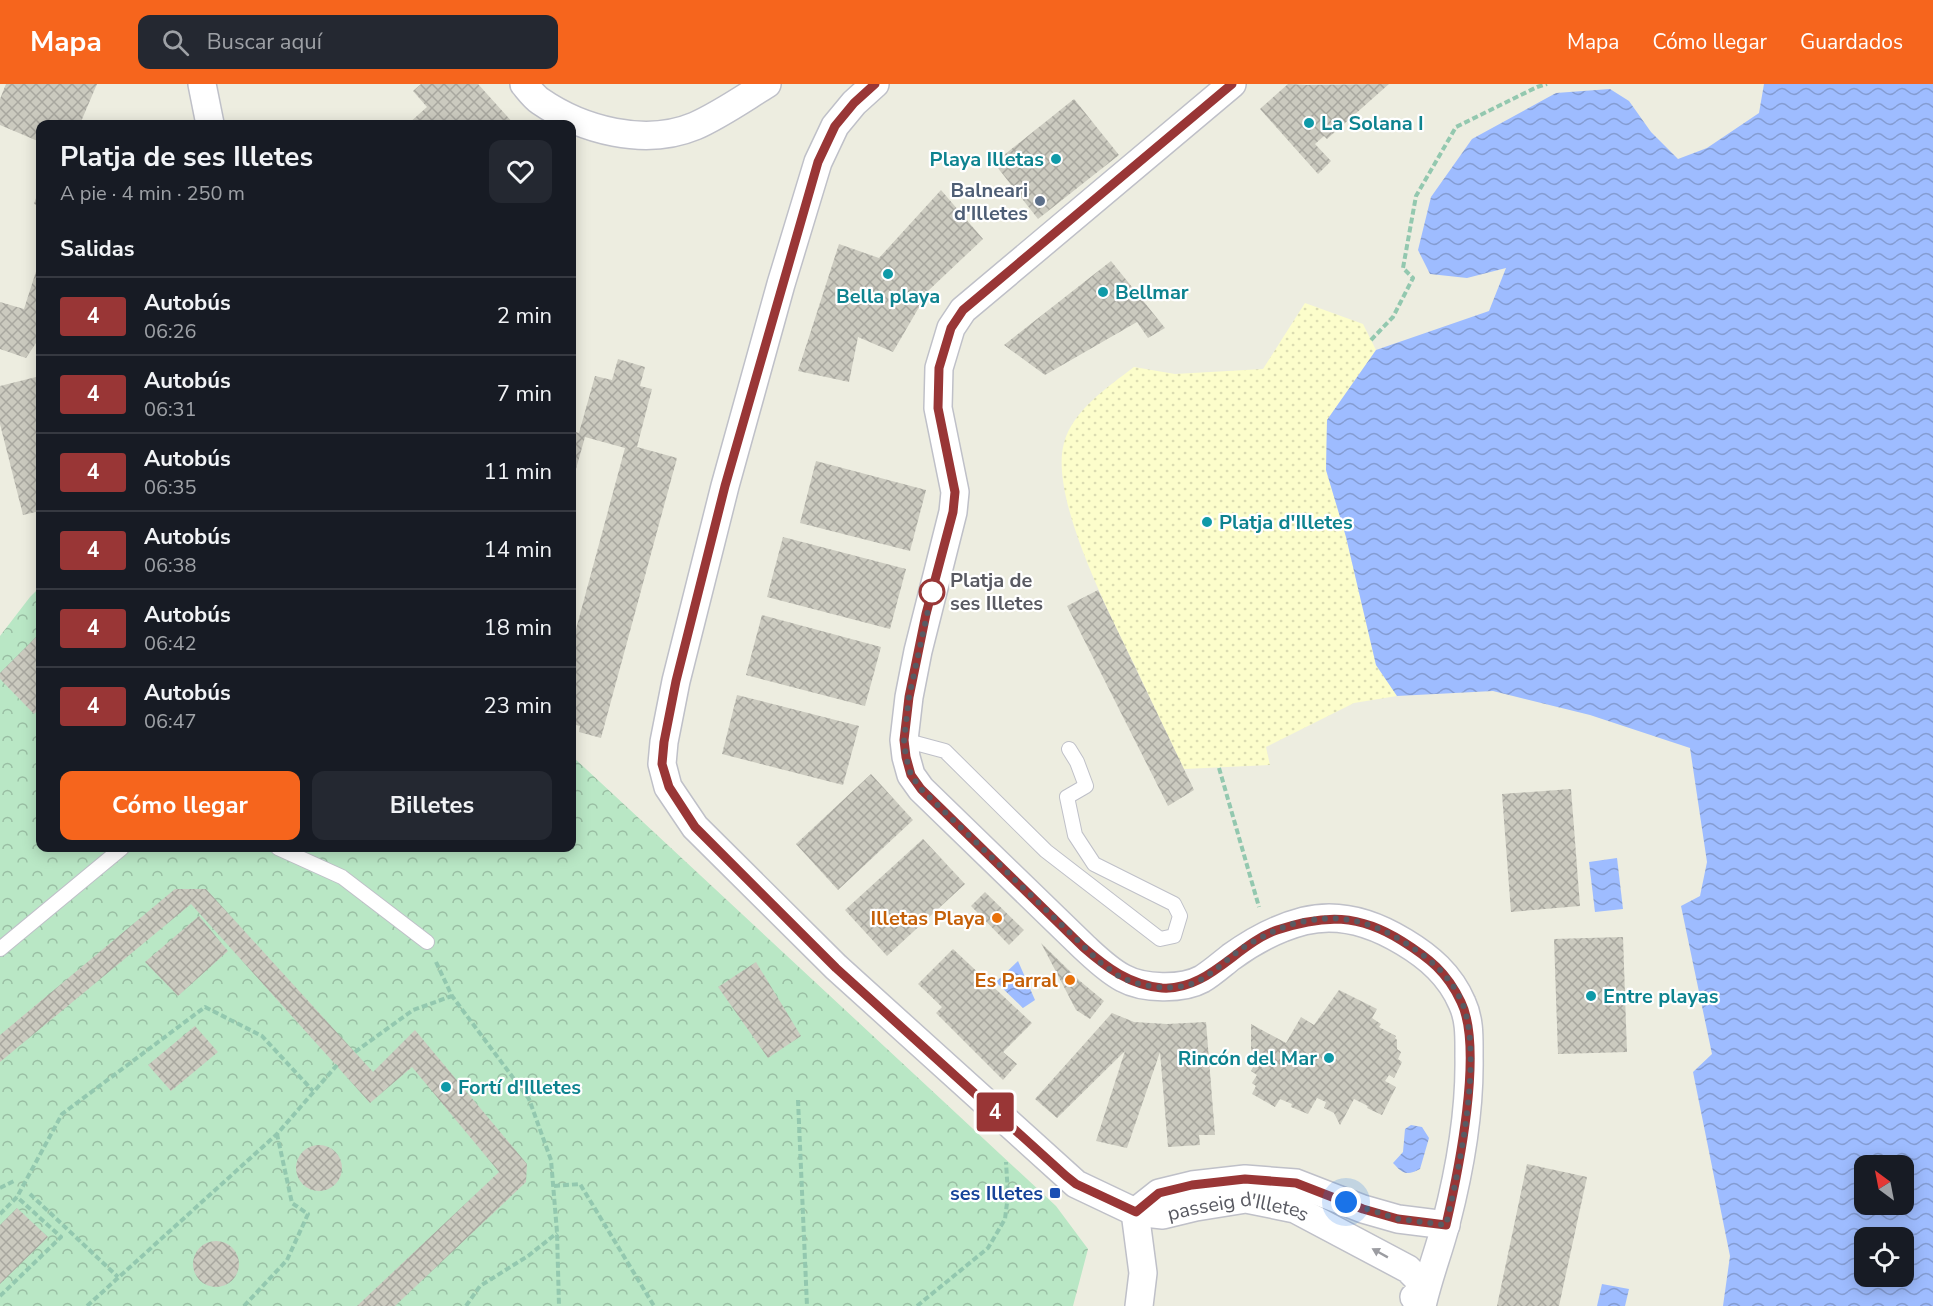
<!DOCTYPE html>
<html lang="es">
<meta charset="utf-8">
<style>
:root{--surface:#171b24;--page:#242831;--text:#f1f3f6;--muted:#9ea1a6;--line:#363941;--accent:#f6651d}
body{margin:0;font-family:"Nunito Sans",sans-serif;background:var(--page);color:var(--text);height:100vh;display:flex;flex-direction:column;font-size:22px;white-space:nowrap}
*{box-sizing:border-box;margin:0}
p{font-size:20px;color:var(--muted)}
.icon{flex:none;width:33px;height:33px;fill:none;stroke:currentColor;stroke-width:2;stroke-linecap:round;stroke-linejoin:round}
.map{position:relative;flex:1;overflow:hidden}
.drawer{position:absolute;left:36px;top:36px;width:540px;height:732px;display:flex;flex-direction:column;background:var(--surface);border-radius:12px;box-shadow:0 3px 15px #0003}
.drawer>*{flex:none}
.badge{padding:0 12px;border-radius:4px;font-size:21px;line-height:39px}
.needle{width:39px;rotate:328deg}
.fabs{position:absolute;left:1854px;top:1071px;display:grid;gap:12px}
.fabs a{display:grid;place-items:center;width:60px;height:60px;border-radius:12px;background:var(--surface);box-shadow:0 3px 15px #0003;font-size:30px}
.you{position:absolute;width:30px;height:30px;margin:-15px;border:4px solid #fff;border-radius:50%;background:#1a73e8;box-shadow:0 0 0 9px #1a73e833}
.map>.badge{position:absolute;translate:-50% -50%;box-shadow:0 0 0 3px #fff}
h2{padding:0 24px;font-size:22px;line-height:54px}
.round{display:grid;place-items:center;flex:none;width:63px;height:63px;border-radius:12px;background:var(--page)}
.headline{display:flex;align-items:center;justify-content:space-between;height:102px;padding:0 24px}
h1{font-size:28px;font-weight:700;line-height:45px}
.button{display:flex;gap:12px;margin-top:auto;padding:12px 24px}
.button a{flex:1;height:69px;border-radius:12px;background:var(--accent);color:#fff;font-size:24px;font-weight:700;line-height:69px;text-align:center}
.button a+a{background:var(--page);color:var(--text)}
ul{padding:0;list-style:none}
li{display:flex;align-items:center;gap:18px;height:78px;padding:0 24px;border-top:2px solid var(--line)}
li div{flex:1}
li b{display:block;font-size:22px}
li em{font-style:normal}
li .badge{min-width:66px;font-weight:700;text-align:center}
header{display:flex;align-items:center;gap:36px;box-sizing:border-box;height:84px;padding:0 30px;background:var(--accent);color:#fff}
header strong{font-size:28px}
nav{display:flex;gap:33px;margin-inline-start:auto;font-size:21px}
.search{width:420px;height:54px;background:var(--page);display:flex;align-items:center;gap:15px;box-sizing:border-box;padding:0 21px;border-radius:12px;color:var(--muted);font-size:22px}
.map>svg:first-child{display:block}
</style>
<header>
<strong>Mapa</strong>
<div class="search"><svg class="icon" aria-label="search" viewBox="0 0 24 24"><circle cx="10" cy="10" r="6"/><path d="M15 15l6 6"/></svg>Buscar aquí</div>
<nav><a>Mapa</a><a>Cómo llegar</a><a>Guardados</a></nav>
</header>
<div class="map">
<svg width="1933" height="1222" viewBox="0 0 1933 1222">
<defs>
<pattern id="forest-crowns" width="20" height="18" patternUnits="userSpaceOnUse" patternTransform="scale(1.5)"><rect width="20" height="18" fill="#b9e7c5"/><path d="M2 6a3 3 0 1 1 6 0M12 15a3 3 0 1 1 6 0" fill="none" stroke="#99bea3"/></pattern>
<pattern id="sand-dots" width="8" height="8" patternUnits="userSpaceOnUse" patternTransform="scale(1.5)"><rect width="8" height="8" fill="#fcfdcb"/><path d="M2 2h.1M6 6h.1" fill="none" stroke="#dadbb1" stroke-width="1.8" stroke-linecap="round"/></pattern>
<pattern id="water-waves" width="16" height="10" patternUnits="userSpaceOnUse" patternTransform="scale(1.5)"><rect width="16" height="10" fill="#9ebcff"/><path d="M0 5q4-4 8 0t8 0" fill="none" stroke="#849cd2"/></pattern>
<pattern id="building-cross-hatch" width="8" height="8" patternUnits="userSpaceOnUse" patternTransform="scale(1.5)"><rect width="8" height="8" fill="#cbcabf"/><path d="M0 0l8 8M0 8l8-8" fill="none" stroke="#a8a79f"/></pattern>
</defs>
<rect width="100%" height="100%" fill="#edede0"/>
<polygon fill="url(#forest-crowns)" points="40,503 40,764 572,764 572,672 1056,1122 1088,1165 1073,1222 0,1222 0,552 30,513"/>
<path fill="url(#sand-dots)" d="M1305,219L1363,240L1376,266L1327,336L1326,386L1346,453L1376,581L1397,612L1354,619L1266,663L1270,681L1184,685C1167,650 1150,614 1133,578C1109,529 1049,412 1064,359C1073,326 1108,303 1134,283L1175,290L1263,285Z"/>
<g fill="url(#water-waves)" fill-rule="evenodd">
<path d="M1764,0H1933V1222H1723L1730,1172L1693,988L1712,970L1681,822L1700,812L1707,778L1690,664L1590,631L1493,607L1397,612L1376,581L1346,453L1326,386L1327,336L1376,266L1489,227L1506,184L1467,194L1430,190L1418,166L1431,113L1472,55L1556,9L1610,5L1629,17L1651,48L1678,75L1707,64L1759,29ZM1864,1082H1904V1120H1864ZM1864,1154H1904V1192H1864Z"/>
<polygon points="1617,774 1623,825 1595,828 1589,778"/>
<polygon points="1018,877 1035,916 1023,924 996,898"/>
<path d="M1411,1041L1422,1043L1429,1054L1420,1085C1407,1092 1403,1090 1393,1079L1403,1068L1405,1045Z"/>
<polygon points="1602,1200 1629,1205 1625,1222 1597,1222"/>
</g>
<g fill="url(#building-cross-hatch)">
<polygon points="6,0 97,0 80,40 40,40 40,58 0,41 0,15"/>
<polygon points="421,0 478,0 514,40 408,40 427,23 413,7"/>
<polygon points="1288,0 1306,1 1389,0 1327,55 1324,52 1315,60 1331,77 1318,90 1260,25"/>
<polygon points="1074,15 1119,71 1038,135 994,79"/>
<polygon points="40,102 40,122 34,120"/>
<polygon points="941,106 983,155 929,206 893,268 858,253 849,298 798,287 839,160 879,174"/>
<polygon points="40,175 40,253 26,274 0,265 0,218 24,225"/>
<polygon points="1111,177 1165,244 1148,254 1137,238 1045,291 1004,261"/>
<polygon points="618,275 645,283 640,302 652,305 637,363 677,374 601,654 579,648 580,642 572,640 572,560 625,364 585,353 572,399 572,347 579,349 595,292 612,296"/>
<polygon points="40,292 40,427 23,431 0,340 0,302"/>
<polygon points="816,377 926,406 910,467 800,439"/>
<polygon points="783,453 906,485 890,545 767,513"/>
<polygon points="1098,506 1194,706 1168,722 1067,522"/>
<polygon points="762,531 881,563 865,622 746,591"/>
<polygon points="40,549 40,624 34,630 0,595 0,589"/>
<polygon points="737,611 859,642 843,701 722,670"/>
<polygon points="871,690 913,736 838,806 796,760"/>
<polygon points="1571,705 1580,822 1511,828 1502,710"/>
<polygon points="923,755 965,800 887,872 845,826"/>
<polygon points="175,805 206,805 373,988 415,946 527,1080 526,1098 395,1222 357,1222 499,1088 412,983 370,1019 191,820 0,978 0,951"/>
<polygon points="985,808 1024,846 1009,861 971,822"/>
<polygon points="199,832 228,867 178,912 145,878"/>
<polygon points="1623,853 1627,968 1558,970 1554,855"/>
<polygon points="1041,859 1080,897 1104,917 1090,935 1076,926"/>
<polygon points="953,865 1032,939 1003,968 1017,980 1003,996 936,929 942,923 918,900"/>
<polygon points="756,878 801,952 768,974 718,903"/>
<polygon points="1339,906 1377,925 1372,934 1381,940 1379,943 1396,952 1395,954 1397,956 1397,965 1401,968 1398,975 1402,978 1394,994 1389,991 1385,997 1396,1003 1382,1031 1367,1024 1368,1022 1354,1015 1340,1041 1334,1029 1324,1024 1326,1018 1317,1014 1308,1030 1291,1023 1292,1020 1280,1015 1275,1023 1252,1010 1256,1002 1252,999 1257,991 1251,987 1259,972 1251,966 1251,940 1286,959 1301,933 1314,941"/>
<polygon points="1112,929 1134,938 1167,940 1206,938 1215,1051 1199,1051 1200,1061 1168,1063 1160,968 1127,1064 1096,1057 1125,967 1057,1034 1035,1015"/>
<polygon points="195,942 218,968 171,1007 148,981"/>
<circle cx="319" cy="1084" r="23"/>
<polygon points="1527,1080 1587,1093 1559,1222 1497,1222"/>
<polygon points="17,1124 48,1153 0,1200 0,1141"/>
<circle cx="216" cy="1180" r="23"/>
</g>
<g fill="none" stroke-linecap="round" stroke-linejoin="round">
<defs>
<g id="service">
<polyline points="904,656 945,667 1046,767 1160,855 1174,852 1180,832 1174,820 1094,780 1075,751 1067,713 1086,702 1077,678 1069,665"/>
<polyline points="278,764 342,793 427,858"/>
<polyline points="0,865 122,764"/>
</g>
<g id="minor">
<polyline points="202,0 210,40"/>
<path d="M524,0C529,6 534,13 540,17C582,46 645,63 695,42C720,31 744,14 767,0"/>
<path id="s1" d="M875,0L854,19L835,42L818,78L781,200L725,402L676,597L664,658L662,680L668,703L695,743L836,883L1076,1100L1135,1128L1163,1131L1196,1123L1246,1115L1295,1125L1408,1185L1426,1203L1414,1213"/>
<path d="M1232,0L963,226L951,244L939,284L938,324L955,408L953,428L918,567L909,613L904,656L906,673L911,691L921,705L1084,863C1096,874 1108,886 1123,894C1143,905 1182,906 1202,895C1212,889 1222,880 1231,873C1253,857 1277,844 1304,837C1340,828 1373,839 1404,858C1429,873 1450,891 1462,919C1470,936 1469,954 1469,973C1470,1028 1460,1085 1446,1139C1439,1167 1428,1194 1422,1222"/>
<polyline points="1135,1128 1159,1109 1192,1101 1245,1095 1296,1099 1363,1125 1398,1135 1446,1141"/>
<polyline points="1135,1128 1143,1189 1139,1222"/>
</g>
</defs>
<use href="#service" stroke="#bfc0c8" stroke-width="16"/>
<use href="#minor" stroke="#bfc0c8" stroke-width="30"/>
<g stroke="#93c8af" stroke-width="4" stroke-dasharray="6 3" stroke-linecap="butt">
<polyline points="1371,256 1393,233 1413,194 1403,184 1416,112 1456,43 1537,3 1547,0"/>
<polyline points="1219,684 1259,823"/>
<polyline points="436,878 452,912 529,1015 551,1076 557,1148 559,1222"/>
<polyline points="355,968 413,926 452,912"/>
<polyline points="798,1016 807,1222"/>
<polyline points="554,1102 580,1100 654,1222"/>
<polyline points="0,1104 16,1096"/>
<polyline points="30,1110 118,1193"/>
<polyline points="0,1130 17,1113 62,1030 205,923 262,952 313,1007"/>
<polyline points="0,1212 61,1153 17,1113"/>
<polyline points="87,1222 277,1050 337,981"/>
<polyline points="244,1222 287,1176 308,1130 292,1119 277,1050"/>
<polyline points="466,1222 480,1202 528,1172 557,1149"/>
<polyline points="917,1222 988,1164 1005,1135 1008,1111 1006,1078"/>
</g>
<use href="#service" stroke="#fff" stroke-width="14"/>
<use href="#minor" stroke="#fff" stroke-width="27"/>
</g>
<defs><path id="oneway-solid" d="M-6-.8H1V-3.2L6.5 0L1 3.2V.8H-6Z" transform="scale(1.5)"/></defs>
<use fill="#9b9ca1" href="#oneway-solid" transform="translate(1380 1169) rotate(-151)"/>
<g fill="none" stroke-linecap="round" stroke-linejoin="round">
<defs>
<path id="line" d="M875,0L854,19L835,42L818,78L725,402L676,597L664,658L662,680L669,703L695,743L836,884L1066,1092L1076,1100L1136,1128L1159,1109L1192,1101L1245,1095L1296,1099L1363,1125L1398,1135L1446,1141C1458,1089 1484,965 1461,918C1447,888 1429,874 1402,857C1359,830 1325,830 1277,846C1237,860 1208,907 1162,904C1130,901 1107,884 1083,863L921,705L911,691L906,673L904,656L909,613L926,530L953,428L955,408L938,324L939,284L951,244L963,226L1232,0"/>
</defs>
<use href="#line" stroke="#fff" stroke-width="14"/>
<use href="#line" stroke="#993636" stroke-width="9"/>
<path stroke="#595a62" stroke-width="6" stroke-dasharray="0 10.8" d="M932,508L909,613L904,656L906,673L911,691L921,705L1102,880C1110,885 1117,892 1125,895C1144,903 1168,906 1188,901C1209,895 1226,875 1244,863C1263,852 1285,840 1307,837C1341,830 1372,838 1402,857C1428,873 1451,891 1463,921C1483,973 1459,1086 1446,1141L1398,1135L1346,1118"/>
</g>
<g fill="#0f9aa8" stroke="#fff" stroke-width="2">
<circle cx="1309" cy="39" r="6"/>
<circle cx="1056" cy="75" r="6"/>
<circle cx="888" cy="190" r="6"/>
<circle cx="1103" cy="208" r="6"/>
<circle cx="1207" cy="438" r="6"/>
<circle cx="1591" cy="912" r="6"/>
<circle cx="1329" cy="974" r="6"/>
<circle cx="446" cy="1003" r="6"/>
</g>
<circle fill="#5c6f8a" stroke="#fff" stroke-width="2" cx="1040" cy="117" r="6"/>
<circle fill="#fff" stroke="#993636" stroke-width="3" cx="932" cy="508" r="12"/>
<g fill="#e8710a" stroke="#fff" stroke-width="2">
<circle cx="997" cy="834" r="6"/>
<circle cx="1070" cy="896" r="6"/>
</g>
<rect fill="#1a4fb4" stroke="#fff" stroke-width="2" x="1049" y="1103" width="12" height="12" rx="3"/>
<g text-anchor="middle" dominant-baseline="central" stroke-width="4.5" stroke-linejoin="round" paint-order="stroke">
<g font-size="20" font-weight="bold" fill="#0d838f" stroke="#fff" text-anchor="start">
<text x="1321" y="39">La Solana I</text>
<text x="1044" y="75" text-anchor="end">Playa Illetas</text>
<text x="1115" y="208">Bellmar</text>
<text x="888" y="212" text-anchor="middle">Bella playa</text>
<text x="1219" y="438">Platja d'Illetes</text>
<text x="1603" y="912">Entre playas</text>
<text x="1317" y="974" text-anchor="end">Rincón del Mar</text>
<text x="458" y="1003">Fortí d'Illetes</text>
</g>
<g font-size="20" font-weight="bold" fill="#4e5e75" stroke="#fff" text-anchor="end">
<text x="1028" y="106">Balneari<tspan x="1028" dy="23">d'Illetes</tspan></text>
</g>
<g font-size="20" font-weight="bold" fill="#595a62" stroke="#fff" text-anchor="start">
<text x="950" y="496">Platja de<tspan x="950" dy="23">ses Illetes</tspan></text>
</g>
<g font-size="20" font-weight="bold" fill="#c56008" stroke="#fff" text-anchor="end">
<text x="985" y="834">Illetas Playa</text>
<text x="1058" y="896">Es Parral</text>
</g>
<g font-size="20" font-weight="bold" fill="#164399" stroke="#fff" text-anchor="end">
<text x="1043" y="1109">ses Illetes</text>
</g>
<g font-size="20" fill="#595a62" stroke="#fff">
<text stroke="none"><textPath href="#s1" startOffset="1485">passeig d'Illetes</textPath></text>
</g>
</g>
</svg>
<div class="fabs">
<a><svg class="needle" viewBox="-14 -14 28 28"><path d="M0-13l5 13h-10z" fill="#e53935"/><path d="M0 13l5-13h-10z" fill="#9ea1a6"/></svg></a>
<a><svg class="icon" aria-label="locate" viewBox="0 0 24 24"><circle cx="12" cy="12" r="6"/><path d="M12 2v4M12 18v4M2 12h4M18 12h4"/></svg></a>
</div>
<div class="you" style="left:1346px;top:1118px"></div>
<b class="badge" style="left:995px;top:1028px;background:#993636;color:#fff">4</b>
<section class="drawer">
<div class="headline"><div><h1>Platja de ses Illetes</h1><p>A pie · 4 min · 250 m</p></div><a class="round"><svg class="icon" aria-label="heart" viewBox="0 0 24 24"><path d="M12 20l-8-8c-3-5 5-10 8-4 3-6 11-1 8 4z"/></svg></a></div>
<h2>Salidas</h2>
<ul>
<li><span class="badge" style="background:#993636;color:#fff">4</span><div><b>Autobús</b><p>06:26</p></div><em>2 min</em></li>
<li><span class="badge" style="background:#993636;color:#fff">4</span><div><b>Autobús</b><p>06:31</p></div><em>7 min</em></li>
<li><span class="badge" style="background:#993636;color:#fff">4</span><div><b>Autobús</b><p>06:35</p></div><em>11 min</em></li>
<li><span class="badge" style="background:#993636;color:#fff">4</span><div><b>Autobús</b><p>06:38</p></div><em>14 min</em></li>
<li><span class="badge" style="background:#993636;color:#fff">4</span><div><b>Autobús</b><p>06:42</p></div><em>18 min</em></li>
<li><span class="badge" style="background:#993636;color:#fff">4</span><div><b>Autobús</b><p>06:47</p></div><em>23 min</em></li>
</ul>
<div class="button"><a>Cómo llegar</a><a>Billetes</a></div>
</section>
</div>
